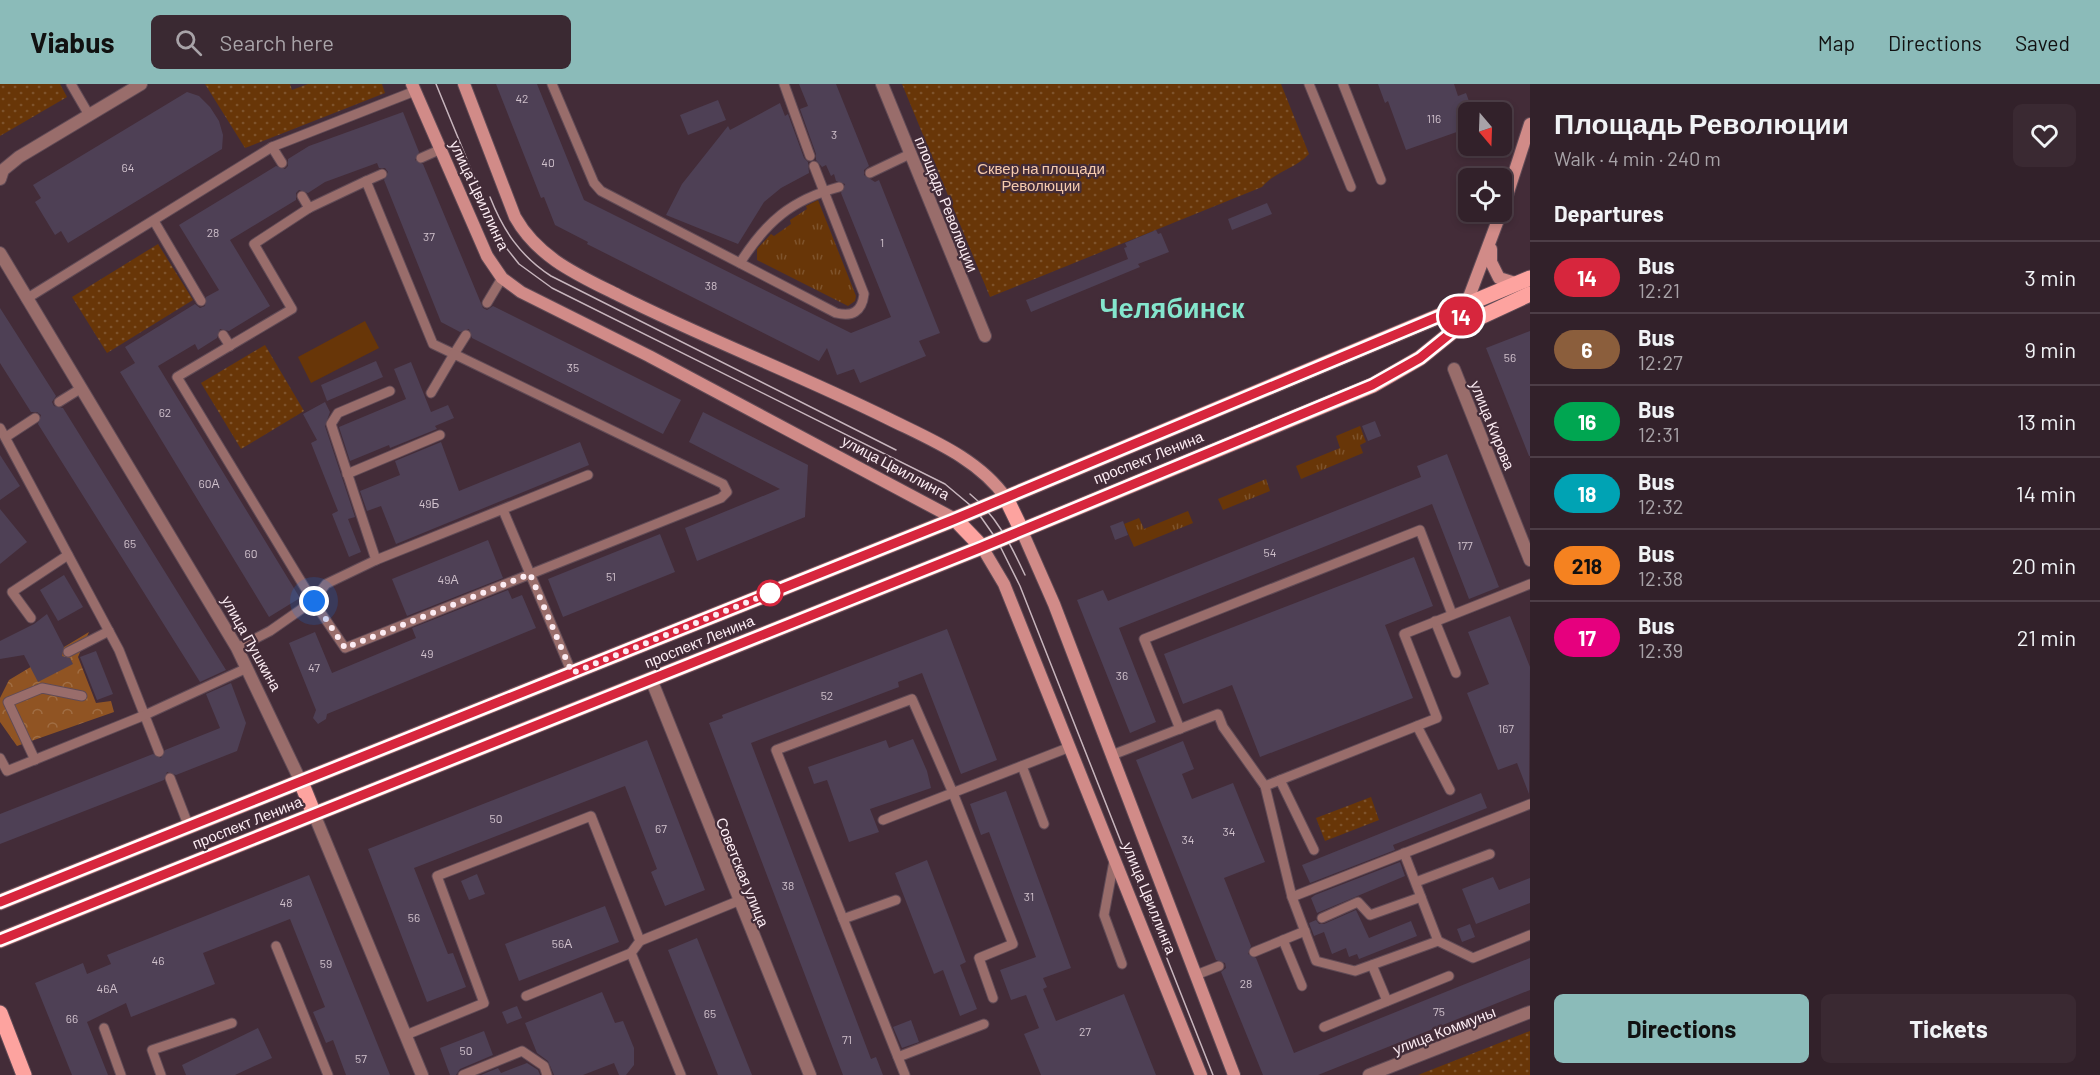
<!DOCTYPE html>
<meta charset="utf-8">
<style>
:root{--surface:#32212a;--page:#3a2932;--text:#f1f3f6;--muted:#a8a3a8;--line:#4d3e47;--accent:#8bbbb9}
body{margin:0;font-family:Barlow,sans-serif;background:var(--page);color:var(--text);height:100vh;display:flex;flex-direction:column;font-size:22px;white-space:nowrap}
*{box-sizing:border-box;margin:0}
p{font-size:20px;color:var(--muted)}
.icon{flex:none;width:33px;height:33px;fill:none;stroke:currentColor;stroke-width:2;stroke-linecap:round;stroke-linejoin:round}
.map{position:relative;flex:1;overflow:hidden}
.side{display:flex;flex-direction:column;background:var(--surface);width:570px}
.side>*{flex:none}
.badge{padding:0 12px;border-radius:20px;font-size:21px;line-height:39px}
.needle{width:39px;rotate:161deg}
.buttons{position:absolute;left:1458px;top:18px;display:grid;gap:12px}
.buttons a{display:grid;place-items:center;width:54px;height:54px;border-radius:9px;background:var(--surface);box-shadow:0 3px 9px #0003,0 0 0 2px var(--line);font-size:30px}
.you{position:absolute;width:30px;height:30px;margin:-15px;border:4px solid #fff;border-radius:50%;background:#1a73e8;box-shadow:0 0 0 9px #1a73e833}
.map>.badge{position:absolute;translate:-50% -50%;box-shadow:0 0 0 3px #fff}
h2{padding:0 24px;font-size:22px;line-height:54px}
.round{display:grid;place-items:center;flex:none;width:63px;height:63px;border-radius:9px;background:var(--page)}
.overview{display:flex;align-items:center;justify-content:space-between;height:102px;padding:0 24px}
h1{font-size:28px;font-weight:700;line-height:45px}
.primary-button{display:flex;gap:12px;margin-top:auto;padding:12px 24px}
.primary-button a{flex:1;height:69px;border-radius:9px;background:var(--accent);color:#111;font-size:24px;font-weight:700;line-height:69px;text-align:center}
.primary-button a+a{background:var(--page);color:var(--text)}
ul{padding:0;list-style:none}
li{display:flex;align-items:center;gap:18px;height:72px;padding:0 24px;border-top:2px solid var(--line)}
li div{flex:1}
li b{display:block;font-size:22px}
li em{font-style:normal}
li .badge{min-width:66px;font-weight:700;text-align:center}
header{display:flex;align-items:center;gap:36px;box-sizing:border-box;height:84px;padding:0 30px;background:var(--accent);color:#111}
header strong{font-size:28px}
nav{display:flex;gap:33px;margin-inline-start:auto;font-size:21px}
.search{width:420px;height:54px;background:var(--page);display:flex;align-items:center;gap:15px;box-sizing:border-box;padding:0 21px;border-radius:9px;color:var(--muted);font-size:22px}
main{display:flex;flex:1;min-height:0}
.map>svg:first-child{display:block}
</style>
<header>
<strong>Viabus</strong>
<div class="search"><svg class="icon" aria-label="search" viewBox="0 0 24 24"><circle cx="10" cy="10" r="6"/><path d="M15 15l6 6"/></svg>Search here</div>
<nav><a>Map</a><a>Directions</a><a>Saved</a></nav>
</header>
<main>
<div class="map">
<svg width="1530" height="991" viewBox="0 0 1530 991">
<defs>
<pattern id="grass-tufts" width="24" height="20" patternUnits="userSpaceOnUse" patternTransform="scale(1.5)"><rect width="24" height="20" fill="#683608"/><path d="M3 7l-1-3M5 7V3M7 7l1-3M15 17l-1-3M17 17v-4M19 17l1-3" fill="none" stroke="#7e532c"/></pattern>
<pattern id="forest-crowns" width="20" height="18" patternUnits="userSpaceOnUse" patternTransform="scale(1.5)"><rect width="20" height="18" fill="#905423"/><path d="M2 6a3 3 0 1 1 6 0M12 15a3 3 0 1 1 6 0" fill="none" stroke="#a06d43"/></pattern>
<pattern id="park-dots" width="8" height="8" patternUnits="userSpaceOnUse" patternTransform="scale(1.5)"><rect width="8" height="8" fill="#683608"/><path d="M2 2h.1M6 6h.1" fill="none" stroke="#7e532c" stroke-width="1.8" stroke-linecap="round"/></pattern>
</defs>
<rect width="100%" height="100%" fill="#432c38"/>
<g fill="url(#grass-tufts)">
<polygon points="818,116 856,212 855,217 848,222 757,176 757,165 771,150 774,152 791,140 790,136 807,125 806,122"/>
<polygon points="1360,342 1366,358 1360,361 1363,369 1301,395 1296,382 1340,364 1336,352"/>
<polygon points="1266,395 1270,407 1223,426 1218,415"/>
<polygon points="1188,427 1193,439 1134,463 1124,440 1139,434 1144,445"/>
</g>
<polygon fill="url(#forest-crowns)" points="89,548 78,573 96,619 111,617 114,628 17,662 0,638 0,614 9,596"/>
<g fill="url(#park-dots)">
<polygon points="0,0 60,0 67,13 0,52"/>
<polygon points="205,0 290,0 292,6 308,0 382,0 385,9 245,64"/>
<path d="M902,0H1281L1309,70C1295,85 1274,88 1262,103L990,213Z"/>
<polygon points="158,160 193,216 107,269 72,213"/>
<polygon points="265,261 304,327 241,365 201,299"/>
<polygon points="1371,713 1379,736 1325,757 1316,734"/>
<polygon points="1530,947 1530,991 1418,991"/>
</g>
<polygon fill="#683608" points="365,237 379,264 311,299 298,273"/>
<g fill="#4e4055">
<polygon points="496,0 537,0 584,116 851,249 891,233 841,109 845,100 836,97 834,90 831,92 826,81 822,83 816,76 816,70 800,25 808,22 799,0 836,0 869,82 864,86 864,91 875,98 879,96 940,249 919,257 926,272 860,299 854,285 837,291 827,264 819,277 587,160 588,158 555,141 544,113 541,114"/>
<polygon points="1378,0 1454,0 1458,12 1466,9 1473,28 1468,28 1468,44 1406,66 1388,17 1385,19"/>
<polygon points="187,8 199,12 210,23 219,37 223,51 222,65 68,159 61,147 55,151 35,118 41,114 33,101"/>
<polygon points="718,16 726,36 688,51 680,31"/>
<polygon points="780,19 785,32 788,30 804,74 808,78 809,89 781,104 764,118 738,160 666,131 682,100 728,42 730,46"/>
<polygon points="403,28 419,68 415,76 423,80 483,224 487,226 493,222 681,316 663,350 472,254 469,245 460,248 441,238 384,96 388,88 385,84 379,84 377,79 325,98 308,109 299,106 296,109 296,116 230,156 270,222 229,247 220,245 217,254 198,266 195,260 158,282 300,514 269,533 120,288 135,279 125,263 195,220 200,224 205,222 206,213 219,206 179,141 276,82 285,85 288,82 288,75 309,62"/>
<polygon points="1267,119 1272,130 1232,146 1228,135"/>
<polygon points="1156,146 1158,150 1161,149 1169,168 1138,180 1140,183 1031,228 1026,216 1128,175 1124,164 1127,163 1125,159"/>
<polygon points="0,224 56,312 52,318 54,322 63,324 226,586 200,598 38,340 41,331 37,328 31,328 0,279"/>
<polygon points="1530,247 1530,372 1529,372 1486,264"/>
<polygon points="376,277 383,293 327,317 321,301"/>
<polygon points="411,278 431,328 448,321 454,334 435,342 437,345 390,364 389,361 350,377 339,343 406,315 394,285"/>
<polygon points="325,318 330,328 325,342 355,433 348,435 361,468 349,473 332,430 338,427 311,359 317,356 303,330"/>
<polygon points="703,328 808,381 805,433 697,477 685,444 780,405 689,358"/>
<polygon points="1375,337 1381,352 1368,357 1362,342"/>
<polygon points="441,358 459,407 580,358 589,381 396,460 381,422 367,427 360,407 400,391 395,377"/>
<polygon points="1447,370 1499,503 1469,515 1432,420 1119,544 1156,638 1130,649 1077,516 1103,506 1108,517 1421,393 1417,382"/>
<polygon points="0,371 20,402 0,416"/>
<polygon points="0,425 27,458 0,480"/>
<polygon points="1123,437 1128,451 1115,456 1110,442"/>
<polygon points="660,450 675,488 563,533 548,495"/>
<polygon points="488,456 503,494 407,532 392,495"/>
<polygon points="1414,473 1433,522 1385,541 1413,614 1260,673 1232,601 1183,620 1164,570"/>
<polygon points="64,491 83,523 58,537 40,506"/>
<polygon points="508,506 512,515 522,511 536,544 327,630 326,635 318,640 313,634 316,626 289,559 315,548 332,589 416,554 412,544"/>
<polygon points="47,530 64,563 62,572 70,574 73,580 38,598 24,571 0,575 0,557 34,540"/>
<polygon points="1510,532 1530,583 1529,710 1517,679 1498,686 1467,609 1489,600 1468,548"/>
<polygon points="947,545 997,676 961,690 922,589 898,598 899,603 751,659 871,975 876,973 883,991 843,991 709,639 723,634 722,631"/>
<polygon points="96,567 113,610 97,616 80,573"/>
<polygon points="231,599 246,639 237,667 176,691 167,688 164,696 0,760 0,730 153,670 161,674 165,666 220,644 206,610"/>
<polygon points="913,655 927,687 931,704 870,725 879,748 849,758 827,696 814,700 808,683 886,656 889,664"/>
<polygon points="647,656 705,806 665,822 651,788 657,785 625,702 414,784 448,870 453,869 466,903 427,918 368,765"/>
<polygon points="1183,657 1194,685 1182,690 1192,715 1233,699 1265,778 1224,794 1251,862 1248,870 1256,874 1294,969 1530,874 1530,906 1318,991 1263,991 1221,888 1226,884 1225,879 1216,876 1136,676"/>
<polygon points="1006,707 1071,884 1043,894 1047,903 1043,905 1056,937 1124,910 1156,991 1041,991 1024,950 1039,944 1026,911 1011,916 1000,886 1036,873 989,748 981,751 970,720"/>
<polygon points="1481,709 1487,724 1393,761 1395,766 1310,799 1302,781"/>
<polygon points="927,776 966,878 960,881 977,925 960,932 943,886 934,890 895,789"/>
<polygon points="1400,778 1405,792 1317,829 1311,814 1315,811"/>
<polygon points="477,790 485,810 469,816 461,797"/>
<polygon points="309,791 390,991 346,991 333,956 326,959 313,928 325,923 290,835 203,869 215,900 131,933 126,919 87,938 108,991 72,991 35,899 83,879 87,890 111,880 107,871"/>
<polygon points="1493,793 1499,806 1530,794 1530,819 1476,840 1462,805"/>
<polygon points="605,822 619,858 519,897 505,860"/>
<polygon points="1356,826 1369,854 1411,837 1417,852 1359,875 1357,870 1349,873 1346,864 1332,870 1324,848 1314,852 1309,839 1316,836 1319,840 1324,840"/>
<polygon points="1470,840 1475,853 1462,858 1457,845"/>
<polygon points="697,854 752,991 718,991 668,866"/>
<polygon points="602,908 615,939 623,937 634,964 634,981 626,991 619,991 614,979 583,991 554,991 548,977 537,969 525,939"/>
<polygon points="517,922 522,934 507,940 502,928"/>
<polygon points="911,936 919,958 902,964 893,943"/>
<polygon points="258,944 272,974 235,991 186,991 182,981"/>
<polygon points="484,947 493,971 460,985 456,991 450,991 440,964"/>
<polygon points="527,979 538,986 540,991 481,991 498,984 501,989"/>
</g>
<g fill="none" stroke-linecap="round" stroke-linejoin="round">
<defs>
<g id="service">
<polyline points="71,0 89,31"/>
<path d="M552,0L594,99L601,107L836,229C852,233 862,228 864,210L814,82"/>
<polyline points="784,0 810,72"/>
<polyline points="1309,0 1351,103"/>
<polyline points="1343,0 1381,96"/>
<polyline points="272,63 282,79"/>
<polyline points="421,74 439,66"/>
<polyline points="870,89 910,70"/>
<polyline points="366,97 382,90"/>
<polyline points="302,112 309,124"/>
<polyline points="154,137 201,217"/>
<path d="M740,179C766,138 791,116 839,103"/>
<polyline points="26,215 272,63 415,7"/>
<polyline points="487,219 502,194"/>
<polyline points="223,251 230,262"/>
<polyline points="466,251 454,270 433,260 366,97 309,124 254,160 292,225 177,293 313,517 326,500 376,476 588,391"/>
<polyline points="59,318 80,305"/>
<polyline points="0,344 119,566 159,668"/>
<polyline points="6,353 35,334"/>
<polyline points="347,390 440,351"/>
<polyline points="503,426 572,589"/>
<polyline points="376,476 331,340 338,329 390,307"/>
<polyline points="31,534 12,508 68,471"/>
<polyline points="1435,537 1456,589"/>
<polyline points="237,564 270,547 313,517 345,564 721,414 727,408 723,400 454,270 431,309"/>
<polyline points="68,568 109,547"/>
<polyline points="1417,642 1450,706"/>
<polyline points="1180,645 1144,555 1420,446 1452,530"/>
<polyline points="1112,671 1218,630 1223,643 1265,702 1292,813 1316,877 1355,887 1438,857 1404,769"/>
<polyline points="0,674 7,687 145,631 247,584"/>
<polyline points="35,676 8,618 42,604 82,612"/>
<polyline points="1022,682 1044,740"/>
<polyline points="170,694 189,743"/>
<polyline points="1280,696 1314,766"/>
<polyline points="1265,702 1437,634 1404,550 1530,500"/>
<polyline points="883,736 1070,663"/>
<polyline points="1114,777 1104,831 1122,880"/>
<polyline points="1416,798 1490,770"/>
<polyline points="1292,813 1530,720"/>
<polyline points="1322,834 1358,818 1370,831 1421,813"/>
<polyline points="843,835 896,816"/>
<polyline points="1283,856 1302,902"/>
<polyline points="1438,857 1473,874 1530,851"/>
<polyline points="276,862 328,991"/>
<polyline points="1254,868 1305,847"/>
<polyline points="1372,881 1387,917"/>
<polyline points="1196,891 1219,882"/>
<polyline points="526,912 631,869"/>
<polyline points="1324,943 1449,892"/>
<polyline points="104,944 121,991"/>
<polyline points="406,951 484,919 437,792 591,732 640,857"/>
<polyline points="898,973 984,940"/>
<polyline points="161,991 152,966 232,939"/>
<polyline points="463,991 522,967 544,982 547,991"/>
<polyline points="681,991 631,869 640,857 738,817"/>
<polyline points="905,991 776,666 912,615 953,709 1013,860 979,874 993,914"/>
</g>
<polyline id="pedestrian" points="1454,285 1530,476"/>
<g id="minor">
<polyline points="882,0 985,252"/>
<polyline points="0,169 237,564 301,698"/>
<polyline points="651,595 810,991"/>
<polyline points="314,730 422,991"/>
<polyline points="1369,991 1530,928"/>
</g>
<polyline id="tertiary" points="0,95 3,86 19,73 141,0"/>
<g id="secondary">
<polyline points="412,0 487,172 502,194 521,208 649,272 955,435"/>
<path d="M464,0L515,133C538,174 578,191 618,211C706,255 798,290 887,334C929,355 978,374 1006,414"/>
<polyline points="1502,127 1530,40"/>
<polyline points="1491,165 1491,178 1499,194 1515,199"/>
<polyline points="1466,221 1501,128"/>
<polyline points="1021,445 1054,520 1234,991"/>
<polyline points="982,463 1004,500 1201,991"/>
</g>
<g id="primary">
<polyline points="1006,414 1021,445"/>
<polyline points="955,435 982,463"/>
<polyline points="301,698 314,730"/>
<polyline points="0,818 955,435 1530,194"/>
<polyline points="0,856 982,463 1373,301 1420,274 1457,244 1530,210"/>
<polyline points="0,929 24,991"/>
</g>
</defs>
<use href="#service" stroke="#614b56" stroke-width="11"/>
<use href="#pedestrian" stroke="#614b56" stroke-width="14"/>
<use href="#minor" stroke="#614b56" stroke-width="14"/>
<use href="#tertiary" stroke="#614b56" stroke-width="14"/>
<use href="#secondary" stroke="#614b56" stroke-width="14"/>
<use href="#primary" stroke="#614b56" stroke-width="17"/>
<use href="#service" stroke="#996d6b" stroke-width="9"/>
<use href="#pedestrian" stroke="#996d6b" stroke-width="12"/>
<use href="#minor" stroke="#996d6b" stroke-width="12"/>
<use href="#tertiary" stroke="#996d6b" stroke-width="12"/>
<use href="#secondary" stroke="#d18b88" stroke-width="12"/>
<use href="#primary" stroke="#fda39f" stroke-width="15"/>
<g stroke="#c7b5bd" stroke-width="1.5">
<polyline points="436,0 500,156 519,180 552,204 945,400 976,426 997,456 1020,502 1213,991"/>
<path d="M490,113C503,146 520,172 551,192L896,366"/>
<path d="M970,410C997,432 1011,461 1025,491"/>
</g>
</g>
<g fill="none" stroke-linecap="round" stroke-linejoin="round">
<defs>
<polyline id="line" points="0,818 955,435 1466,221 1457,244 1420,274 1372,301 982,463 0,856"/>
</defs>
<use href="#line" stroke="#fff" stroke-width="14"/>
<use href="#line" stroke="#d7263d" stroke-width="9"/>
<polyline stroke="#fcecf3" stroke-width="6" stroke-dasharray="0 10.8" points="314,517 345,564 530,490 572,589 770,509"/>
</g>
<circle fill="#fff" stroke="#d7263d" stroke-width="3" cx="770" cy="509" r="12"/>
<g text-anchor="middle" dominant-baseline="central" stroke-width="4.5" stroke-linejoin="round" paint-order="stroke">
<g font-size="12" fill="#d0c1cc">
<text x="522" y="14">42</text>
<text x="1434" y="34">116</text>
<text x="834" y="50">3</text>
<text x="548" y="78">40</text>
<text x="128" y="83">64</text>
<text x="213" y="148">28</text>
<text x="429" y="152">37</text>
<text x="882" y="158">1</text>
<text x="711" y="201">38</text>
<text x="1510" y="273">56</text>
<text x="573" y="283">35</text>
<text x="165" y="328">62</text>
<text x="209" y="399">60А</text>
<text x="429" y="419">49Б</text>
<text x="130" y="459">65</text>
<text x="1465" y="461">177</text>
<text x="1270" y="468">54</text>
<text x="251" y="469">60</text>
<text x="611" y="492">51</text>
<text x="448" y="495">49А</text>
<text x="427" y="569">49</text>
<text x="314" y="583">47</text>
<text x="1122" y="591">36</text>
<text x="827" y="611">52</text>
<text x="1506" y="644">167</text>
<text x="496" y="734">50</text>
<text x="661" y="744">67</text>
<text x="1229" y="747">34</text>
<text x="1188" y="755">34</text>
<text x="788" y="801">38</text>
<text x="1029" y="812">31</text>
<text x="286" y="818">48</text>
<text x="414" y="833">56</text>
<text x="562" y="859">56А</text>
<text x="158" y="876">46</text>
<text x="326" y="879">59</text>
<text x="1246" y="899">28</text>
<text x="107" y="904">46А</text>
<text x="1439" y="927">75</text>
<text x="710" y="929">65</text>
<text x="72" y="934">66</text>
<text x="1085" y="947">27</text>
<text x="847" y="955">71</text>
<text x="466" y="966">50</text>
<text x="361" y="974">57</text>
</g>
<g font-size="15" fill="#f6cbae" stroke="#432c38">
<text x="1041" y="84">Сквер на площади<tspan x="1041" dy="17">Революции</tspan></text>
</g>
<g font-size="15" fill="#fcecf3" stroke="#432c38">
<text transform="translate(480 111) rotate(65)">улица Цвиллинга</text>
<text transform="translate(947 120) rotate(68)">площадь Революции</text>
<text transform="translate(1493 341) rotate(68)">улица Кирова</text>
<text transform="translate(1148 373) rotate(-22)">проспект Ленина</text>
<text transform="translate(896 383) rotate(28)">улица Цвиллинга</text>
<text transform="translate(699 557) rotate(-22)">проспект Ленина</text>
<text transform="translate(252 559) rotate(61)">улица Пушкина</text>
<text transform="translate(247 738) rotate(-22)">проспект Ленина</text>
<text transform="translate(743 788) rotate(68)">Советская улица</text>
<text transform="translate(1150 814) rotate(68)">улица Цвиллинга</text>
<text transform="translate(1444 946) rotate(-21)">улица Коммуны</text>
</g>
<g font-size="27" font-weight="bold" fill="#84e6cd" stroke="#432c38">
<text x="1172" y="223">Челябинск</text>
</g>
</g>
</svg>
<div class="buttons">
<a><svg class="needle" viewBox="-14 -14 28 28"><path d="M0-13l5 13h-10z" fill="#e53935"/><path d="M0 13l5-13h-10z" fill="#a8a3a8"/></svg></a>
<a><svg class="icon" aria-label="locate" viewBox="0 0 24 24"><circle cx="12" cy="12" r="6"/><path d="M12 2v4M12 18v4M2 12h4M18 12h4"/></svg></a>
</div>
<div class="you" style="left:314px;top:517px"></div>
<b class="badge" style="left:1461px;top:232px;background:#d7263d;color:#fff">14</b>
</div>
<section class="side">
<div class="overview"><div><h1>Площадь Революции</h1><p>Walk · 4 min · 240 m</p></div><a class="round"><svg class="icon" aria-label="heart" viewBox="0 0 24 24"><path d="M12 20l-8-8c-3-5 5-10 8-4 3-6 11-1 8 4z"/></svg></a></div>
<h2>Departures</h2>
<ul>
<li><span class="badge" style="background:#d7263d;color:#fff">14</span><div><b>Bus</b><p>12:21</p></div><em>3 min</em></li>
<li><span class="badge" style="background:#8b5e3c;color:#fff">6</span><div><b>Bus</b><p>12:27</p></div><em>9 min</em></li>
<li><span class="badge" style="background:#00a651;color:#fff">16</span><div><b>Bus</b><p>12:31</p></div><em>13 min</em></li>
<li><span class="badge" style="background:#00a3b4;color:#fff">18</span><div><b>Bus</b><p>12:32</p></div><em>14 min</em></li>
<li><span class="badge" style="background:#f58220;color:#111">218</span><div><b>Bus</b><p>12:38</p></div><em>20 min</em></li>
<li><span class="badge" style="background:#e6007e;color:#fff">17</span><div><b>Bus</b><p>12:39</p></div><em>21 min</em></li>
</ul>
<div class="primary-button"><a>Directions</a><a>Tickets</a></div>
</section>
</main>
